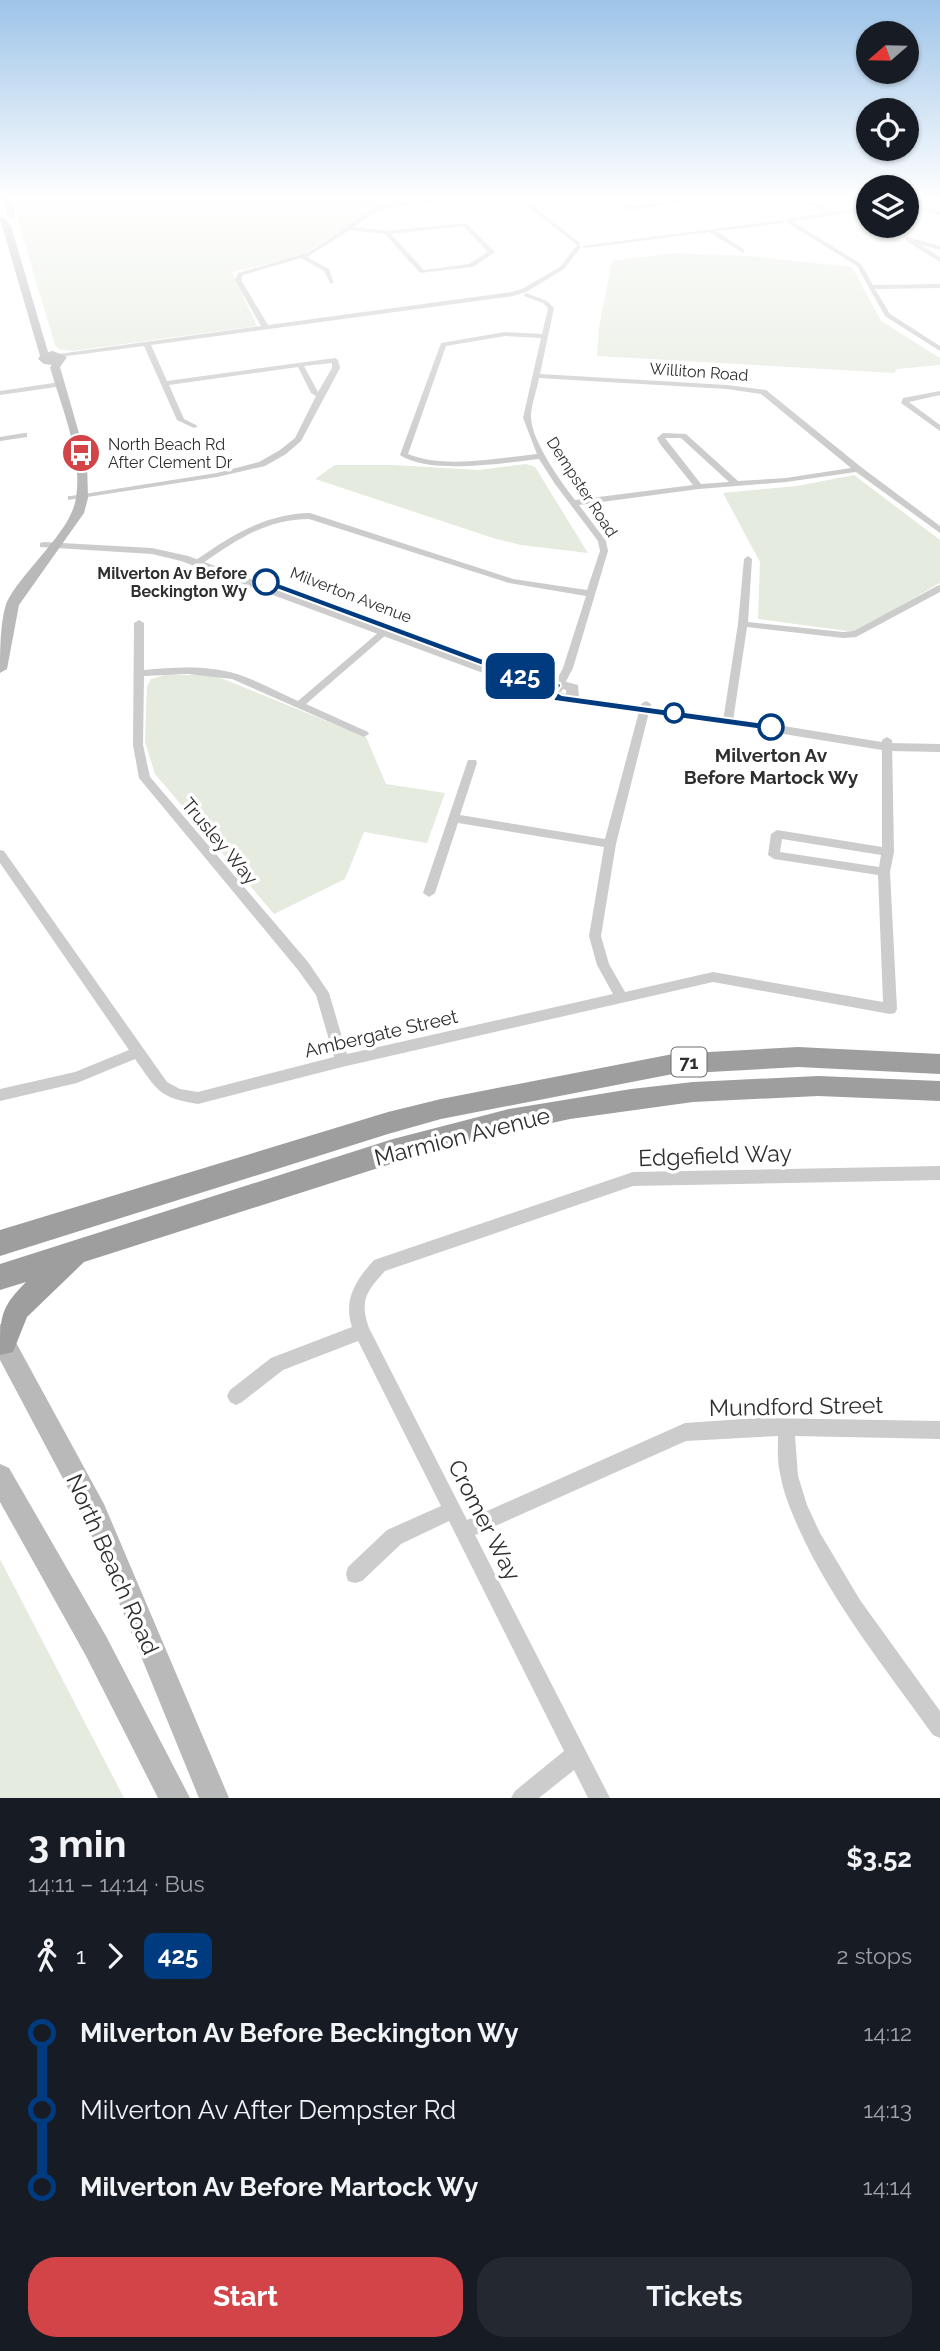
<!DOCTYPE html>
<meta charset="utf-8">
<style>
:root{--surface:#171b24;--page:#242831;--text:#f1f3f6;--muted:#9ea1a6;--accent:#d34448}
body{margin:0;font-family:Raleway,sans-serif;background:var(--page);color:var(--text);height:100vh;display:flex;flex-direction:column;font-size:26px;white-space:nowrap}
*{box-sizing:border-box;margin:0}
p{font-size:23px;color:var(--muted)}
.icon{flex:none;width:38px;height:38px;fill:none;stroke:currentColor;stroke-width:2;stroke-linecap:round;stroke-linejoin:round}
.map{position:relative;height:1798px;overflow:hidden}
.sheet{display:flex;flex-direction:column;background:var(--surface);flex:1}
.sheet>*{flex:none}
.badge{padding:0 14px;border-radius:10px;font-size:24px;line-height:46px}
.needle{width:46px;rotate:250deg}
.tools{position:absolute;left:856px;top:21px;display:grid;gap:14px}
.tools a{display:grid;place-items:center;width:63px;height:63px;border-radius:50%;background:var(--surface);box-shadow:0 2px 5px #0004;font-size:35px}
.map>.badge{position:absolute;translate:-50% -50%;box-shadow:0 0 0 4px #fff}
.legs{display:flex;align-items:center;gap:10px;height:77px;padding:0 28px;font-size:23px}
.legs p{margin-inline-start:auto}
.overview{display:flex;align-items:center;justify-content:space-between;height:119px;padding:0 28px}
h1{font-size:38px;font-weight:700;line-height:52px}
.action{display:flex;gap:14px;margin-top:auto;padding:14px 28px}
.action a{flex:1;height:80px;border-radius:28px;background:var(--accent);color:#fff;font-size:28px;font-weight:700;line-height:80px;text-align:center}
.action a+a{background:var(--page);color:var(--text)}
ul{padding:0 28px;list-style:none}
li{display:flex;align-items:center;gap:24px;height:77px;font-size:26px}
li i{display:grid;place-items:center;width:10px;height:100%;margin:0 9px;background:currentColor}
li i::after{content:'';width:18px;height:18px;margin:-9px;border:5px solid;border-radius:50%;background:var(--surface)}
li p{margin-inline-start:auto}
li:first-child i{background:linear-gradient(#0000 50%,currentColor 0)}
li:last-child i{background:linear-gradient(currentColor 50%,#0000 0)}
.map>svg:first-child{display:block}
</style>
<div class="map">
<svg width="940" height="1798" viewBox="0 0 940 1798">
<rect width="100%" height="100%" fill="#fff"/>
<g fill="#e5ebdf">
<polygon points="11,198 449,198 378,207 301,256 232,272 257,326 72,351 59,349 55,345"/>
<polygon points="674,253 749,256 852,267 881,321 940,358 940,365 897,369 894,373 597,356 599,328 612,261"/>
<polygon points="526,464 535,467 588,553 521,545 493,538 315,479 335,465 394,465 478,470"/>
<polygon points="854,475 940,540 940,583 855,632 758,619 760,562 723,493 797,486"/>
<polygon points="165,675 211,675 226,680 366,737 386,784 445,793 427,843 364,832 345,879 274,914 155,774 145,742 147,686 151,679"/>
<polygon points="0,1560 1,1561 124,1798 0,1798"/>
</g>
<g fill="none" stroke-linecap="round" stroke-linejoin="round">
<g fill="#ccc" fill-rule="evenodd">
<path d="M446,198H461L388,208L376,212L354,227L387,231L466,223L495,252L473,267L420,273L385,234L350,230L307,257L329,269L334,283H330L324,271L301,258L243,275L241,280L268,325L511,292L522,289L560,267L577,245L517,198H523L580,243L579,245L581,247L564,269L526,292L513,296L151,345L167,381L335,358L338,360L340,368L301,441L286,454L265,466L217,477L68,500V496H71L217,473L259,462L280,450L295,438L316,396L311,393L298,367L169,385L184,419L198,426L194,428L177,420L144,346L60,357L57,355L58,354L261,326L235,280L238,273L308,253L372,210L385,205ZM463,226L488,252L469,264L424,270L391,234ZM332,363V368L318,392L304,366Z"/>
<path d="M608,198C618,198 625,206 635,206C659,204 681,197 705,198L630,210Z"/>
<polygon points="783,198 792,198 818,204 833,212 868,207 868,211 792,221 861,264 873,285 940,284 940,288 875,289 890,314 940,346 940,351 885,316 857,266 786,222 790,218 827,213 814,206"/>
<polygon points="906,202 940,211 940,215 906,206"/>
<polygon points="0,216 3,217 4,218 0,220"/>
<polygon points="784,220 782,223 716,231 745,250 743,253 709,232 585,248 582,246"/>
<polygon points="907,237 940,246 940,250 919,244 940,257 940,262 905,240"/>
<path d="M526,293L547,301L554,308L540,374L727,385L766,390L861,467L940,526V533L856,472L786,482L699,489L579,505L606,541L608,551L573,668L563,687L559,688L554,685L563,668L586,596L509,583L309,519C267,519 236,540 202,564H196V560C232,535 265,514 310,513L513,579L587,590L600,551L598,541L555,484L539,459C504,463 429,475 400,455L441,343L505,332L542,334L548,308L543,303L524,296ZM505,336L541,338L523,418L537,454C499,458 444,469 408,454L446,346ZM539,378L727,389L761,394L851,468L786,478L738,481L686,434L663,433L657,438L660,444L693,485L575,500C561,482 531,440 531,417C531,405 537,390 539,378ZM665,438H681L729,482L701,484Z"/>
<polygon points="60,382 63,382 63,386 0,395 0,391"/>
<polygon points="940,391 940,395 909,402 940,425 940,431 901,403 903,398"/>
<polygon points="24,433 27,433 27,437 0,441 0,437"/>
<polygon points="748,556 752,559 748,622 843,632 854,631 937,586 940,585 940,592 856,637 843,638 747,627 733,721 728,724 723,721 738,624 744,559"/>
<path d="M139,620L144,623V670C175,667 207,665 237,674C258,681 278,692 298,701L386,626H392L394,628L306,704L368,732L369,734L364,737L232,679L188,674L144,676L143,745L150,777L308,962L329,993L347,1054L613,994L597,965L589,936L604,847L458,823L435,893L429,897L423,893L468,760H476L477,763L460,815L605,839L641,704L646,701L651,704L616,844L601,936L609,964L625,992L713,972L883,1002L878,875L774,859L768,855L771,834L777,830L882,847V740L887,737L892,740L894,852L890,872L897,1009L895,1013L890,1014L713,982L342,1067L198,1104C159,1098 157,1090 135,1059L77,1083L0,1101V1089L75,1072L129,1050L0,863V850L4,851L167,1082L180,1089L198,1092L334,1057L316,995L298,970L139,778L133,745L134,623ZM782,839L881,855L879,867L780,852Z"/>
<path d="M940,1166V1180L633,1186L385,1271C367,1291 359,1300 369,1328L467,1520L685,1423L757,1418L940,1421V1439L795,1436L798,1476L807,1505L820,1533L860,1600L940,1711V1738L933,1735C886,1669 833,1604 799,1529C791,1511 783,1492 780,1473C777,1461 778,1448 778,1436L686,1441L475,1535L610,1798H588L574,1770L539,1798H511L515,1791L564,1751L449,1521L401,1544L362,1581L355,1583L348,1581L346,1574L348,1567L387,1530L441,1506L358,1341L283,1370L242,1402L236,1405L230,1402L227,1396L230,1390L271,1358L352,1327C343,1299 356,1280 374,1260L633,1172Z"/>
</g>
<path fill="#ccc" fill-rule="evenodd" d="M44,542L152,548L188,556L546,688L563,681L578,685L579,697L728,717L888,743L940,744V752L888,751L728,725L564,703L181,561L152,554L40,547V543ZM563,689L566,690V694L560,693Z"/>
<g fill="#b9b9b9" fill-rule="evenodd">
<polygon points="2,198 10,198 15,208 14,218 7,216 7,208"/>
<path d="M0,219H6L11,226L48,352L53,351L67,357L60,367L87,461L88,498L84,513L19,605L7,669L0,673C0,652 0,624 6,604C21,571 71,533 76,498C83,455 61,407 50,367L52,365L44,364L38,359L40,356Z"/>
<polygon points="0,1324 8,1328 104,1504 229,1798 199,1798 86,1522 0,1360"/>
<polygon points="0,1464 9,1468 106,1636 190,1798 158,1798 86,1656 0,1502"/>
</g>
<g fill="#9e9e9e" fill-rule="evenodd">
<polygon points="798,1047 940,1054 940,1074 798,1067 673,1074 441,1119 388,1134 0,1256 0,1230 388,1112 441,1099 673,1054"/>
<path d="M818,1076L940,1081V1101L818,1096L693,1102L570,1119L450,1145L84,1262L27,1317L13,1352L0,1355C0,1317 0,1308 26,1282L0,1290V1264L393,1139L509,1109L631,1089L693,1082Z"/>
</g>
</g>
<linearGradient id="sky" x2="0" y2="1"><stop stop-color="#9dc4e8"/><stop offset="0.44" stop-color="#fff"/><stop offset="1" stop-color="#fff" stop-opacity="0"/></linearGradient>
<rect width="940" height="449" fill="url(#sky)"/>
<polygon fill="#003b80" stroke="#fff" stroke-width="2" points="263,580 270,580 540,680 560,683 561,686 557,692 562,695 771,724 777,727 771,731 555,701 545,693 549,688 534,685 263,584"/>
<defs>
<symbol id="bus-disc" viewBox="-11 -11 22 22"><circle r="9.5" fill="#d34448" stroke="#fff"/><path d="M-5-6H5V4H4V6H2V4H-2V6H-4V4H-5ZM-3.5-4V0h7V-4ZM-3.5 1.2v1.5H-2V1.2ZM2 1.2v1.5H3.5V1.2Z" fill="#fff"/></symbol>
</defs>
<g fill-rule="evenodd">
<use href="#bus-disc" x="59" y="431" width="44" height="44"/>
</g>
<g fill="#fff" stroke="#003b80" stroke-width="3.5">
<circle cx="266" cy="582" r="12"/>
<circle cx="674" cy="713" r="9"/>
<circle cx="771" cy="727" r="12"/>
</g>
<g text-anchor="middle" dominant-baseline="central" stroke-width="7" stroke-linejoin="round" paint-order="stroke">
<g font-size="16" fill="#2f2f2f" stroke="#fff">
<text transform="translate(699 372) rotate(4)">Williton Road</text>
<text transform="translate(582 487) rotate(57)">Dempster Road</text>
<text transform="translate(351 595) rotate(21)">Milverton Avenue</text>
</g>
<g font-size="16" fill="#2f2f2f" stroke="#fff" text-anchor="start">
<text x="108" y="444">North Beach Rd<tspan x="108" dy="18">After Clement Dr</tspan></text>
</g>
<g font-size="16" font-weight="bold" fill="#2f2f2f" stroke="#fff" text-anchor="end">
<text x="247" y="573">Milverton Av Before<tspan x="247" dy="18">Beckington Wy</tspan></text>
</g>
<rect fill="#fff" stroke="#6d6d6d" stroke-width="2" x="671.5" y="1047.5" width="35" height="29" rx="5"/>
<g font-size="18" font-weight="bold" fill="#2f2f2f">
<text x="689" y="1062">71</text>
</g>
<g font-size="19" font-weight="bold" fill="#2f2f2f" stroke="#fff">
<text x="771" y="755">Milverton Av<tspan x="771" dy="22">Before Martock Wy</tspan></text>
</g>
<g font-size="19" fill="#2f2f2f" stroke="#fff">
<text transform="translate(220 841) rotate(50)">Trusley Way</text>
<text transform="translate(381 1033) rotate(-13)">Ambergate Street</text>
</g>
<g font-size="23" fill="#2f2f2f" stroke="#fff">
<text transform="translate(462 1136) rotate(-14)">Marmion Avenue</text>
<text transform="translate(715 1155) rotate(-2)">Edgefield Way</text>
<text transform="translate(796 1406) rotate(-1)">Mundford Street</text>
<text transform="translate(485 1520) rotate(63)">Cromer Way</text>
<text transform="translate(113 1564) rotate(66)">North Beach Road</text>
</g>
</g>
</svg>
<div class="tools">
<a><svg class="needle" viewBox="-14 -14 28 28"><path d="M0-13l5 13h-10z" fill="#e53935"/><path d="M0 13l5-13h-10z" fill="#9ea1a6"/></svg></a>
<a><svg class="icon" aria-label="locate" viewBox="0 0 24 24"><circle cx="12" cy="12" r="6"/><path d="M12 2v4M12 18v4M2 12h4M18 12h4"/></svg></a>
<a><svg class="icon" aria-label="layers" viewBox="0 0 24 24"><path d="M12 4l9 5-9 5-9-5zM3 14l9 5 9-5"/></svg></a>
</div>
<b class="badge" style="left:520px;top:676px;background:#003b80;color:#fff">425</b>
</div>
<section class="sheet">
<div class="overview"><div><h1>3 min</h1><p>14:11 – 14:14 · Bus</p></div><b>$3.52</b></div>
<div class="legs"><svg class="icon" aria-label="walk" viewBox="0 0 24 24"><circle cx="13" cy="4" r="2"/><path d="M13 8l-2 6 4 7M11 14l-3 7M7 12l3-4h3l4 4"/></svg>1<svg class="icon" aria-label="forward" viewBox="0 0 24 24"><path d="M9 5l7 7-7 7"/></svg><b class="badge" style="background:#003b80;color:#fff">425</b><p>2 stops</p></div>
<ul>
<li><i style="color:#003b80"></i><b>Milverton Av Before Beckington Wy</b><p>14:12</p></li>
<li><i style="color:#003b80"></i><span>Milverton Av After Dempster Rd</span><p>14:13</p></li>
<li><i style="color:#003b80"></i><b>Milverton Av Before Martock Wy</b><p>14:14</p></li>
</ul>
<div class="action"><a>Start</a><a>Tickets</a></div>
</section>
